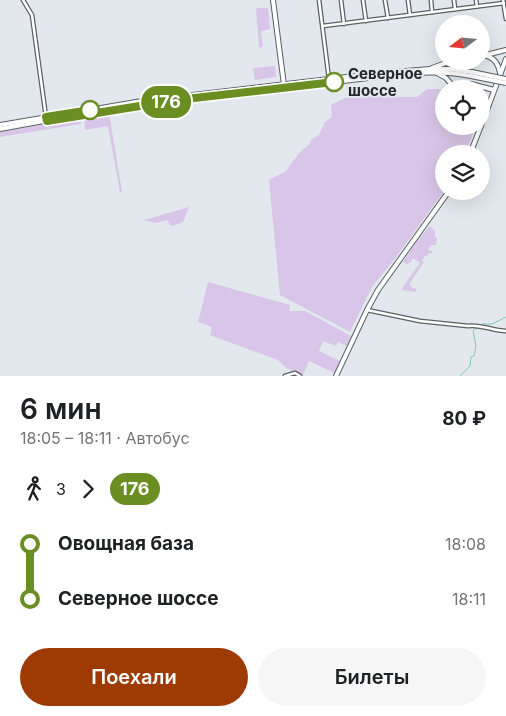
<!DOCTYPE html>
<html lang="ru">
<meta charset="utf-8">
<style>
:root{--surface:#fff;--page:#f6f6f6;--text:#202124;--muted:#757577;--accent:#9e3a03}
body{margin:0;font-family:Inter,sans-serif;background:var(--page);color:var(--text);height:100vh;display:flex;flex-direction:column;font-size:19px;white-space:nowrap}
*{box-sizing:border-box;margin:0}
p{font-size:16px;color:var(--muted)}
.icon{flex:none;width:28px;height:28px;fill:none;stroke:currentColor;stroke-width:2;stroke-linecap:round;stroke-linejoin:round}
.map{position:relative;height:376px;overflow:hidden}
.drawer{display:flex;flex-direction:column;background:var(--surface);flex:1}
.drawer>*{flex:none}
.badge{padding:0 10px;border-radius:16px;font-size:18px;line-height:32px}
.needle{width:32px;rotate:254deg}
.buttons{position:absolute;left:435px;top:15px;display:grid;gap:10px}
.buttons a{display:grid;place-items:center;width:55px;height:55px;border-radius:50%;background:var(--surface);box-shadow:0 5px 20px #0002;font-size:25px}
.map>.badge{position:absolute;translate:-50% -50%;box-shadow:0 0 0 2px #fff}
.legs{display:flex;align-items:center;gap:8px;height:55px;padding:0 20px;font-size:16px}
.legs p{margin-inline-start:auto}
.head{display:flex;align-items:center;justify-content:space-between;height:85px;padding:0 20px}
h1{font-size:28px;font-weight:600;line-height:38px}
.button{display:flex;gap:10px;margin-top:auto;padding:10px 20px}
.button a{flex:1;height:58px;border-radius:30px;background:var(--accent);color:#fff;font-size:20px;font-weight:600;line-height:58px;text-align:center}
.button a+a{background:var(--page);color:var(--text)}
ul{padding:0 20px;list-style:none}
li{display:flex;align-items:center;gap:18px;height:55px;font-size:19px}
li i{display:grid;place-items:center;width:8px;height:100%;margin:0 6px;background:currentColor}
li i::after{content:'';width:12px;height:12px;margin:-6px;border:4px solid;border-radius:50%;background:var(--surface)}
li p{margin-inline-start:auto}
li:first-child i{background:linear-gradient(#0000 50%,currentColor 0)}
li:last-child i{background:linear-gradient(currentColor 50%,#0000 0)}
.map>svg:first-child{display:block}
</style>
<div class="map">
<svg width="506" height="376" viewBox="0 0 506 376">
<rect width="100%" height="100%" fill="#e2e8ed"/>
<g fill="#d9c5e8">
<polygon points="256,8 268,8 270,29 261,31 263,47 259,48"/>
<polygon points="275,66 276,77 255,80 253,68"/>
<polygon points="427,89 444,89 444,126 476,126 465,154 444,154 444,191 397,256 372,287 350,332 280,295 269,180 285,172 301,151 309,145 311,140 319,135 325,122 332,117 331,105 345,98 377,91 390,97 417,97"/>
<polygon points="109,113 122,192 120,192 108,126 85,130 84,117"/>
<polygon points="80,118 81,124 0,137 0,132 45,124 48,127 51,126 51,123"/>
<polygon points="189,207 183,222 173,226 170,225 167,220 156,223 144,220"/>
<polygon points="430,226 435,231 435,237 437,238 436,245 431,245 428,250 433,251 432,253 429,253 427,256 425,256 422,261 424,262 410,283 411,287 416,289 416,292 402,290 402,288 420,263 413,258 411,262 407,264 403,262 417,241"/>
<polygon points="208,282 290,305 289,311 305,311 351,336 347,346 338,342 336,346 323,341 319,351 340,361 334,373 309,361 303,375 286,368 278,360 210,335 212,327 198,322"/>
</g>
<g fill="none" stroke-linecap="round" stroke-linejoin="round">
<polyline stroke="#7fc9c2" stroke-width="1" points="460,376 470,366 471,357 474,356 476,346 473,331 483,324 492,324 506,317"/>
<defs>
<g id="minor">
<polyline points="23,0 32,15 46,117"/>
<polyline points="319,0 329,79"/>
<polyline points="341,0 344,24"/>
<polyline points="363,0 366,21"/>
<polyline points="385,0 388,18"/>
<polyline points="408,0 410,15"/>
<polyline points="431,0 432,12"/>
<polyline points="454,0 455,9"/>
<polyline points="476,0 477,6"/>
<polyline points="503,0 506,19"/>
<polyline points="323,26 504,3"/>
<path d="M367,310L420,321L468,326C481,324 493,331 506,331"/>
<polyline points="285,376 295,373 300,376"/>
</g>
<g id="major">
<polyline points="273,0 284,85"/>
<path d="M483,55C494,57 498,63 500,73"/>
<polyline points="486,55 506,50"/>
<polyline points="463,61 463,66 466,71"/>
<polyline points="432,68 451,61"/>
<polyline points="437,73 446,78 452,85 471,84 494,90"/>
<polyline points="0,125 142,101 381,73 430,69 450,69 472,72"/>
<polyline points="481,126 506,59"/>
<path d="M0,129L82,114L145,105L393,75C419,72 445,71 471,76"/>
<polyline points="470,154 481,126"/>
<polyline points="336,376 367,310 378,290 449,191"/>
</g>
</defs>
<use href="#minor" stroke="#5b6065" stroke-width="5"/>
<use href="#major" stroke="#5b6065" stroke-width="6"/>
<use href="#minor" stroke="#fff" stroke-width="2.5"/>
<use href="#major" stroke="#fff" stroke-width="4"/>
<defs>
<g id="major-bridge">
<polyline points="472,72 506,79"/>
<polyline points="471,76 506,83"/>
</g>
</defs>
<use href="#major-bridge" stroke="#5b6065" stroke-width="6" stroke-linecap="butt"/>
<use href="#major-bridge" stroke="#fff" stroke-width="4"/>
</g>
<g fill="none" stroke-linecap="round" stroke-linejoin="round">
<defs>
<polyline id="line-1" points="90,110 46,117 47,121 177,100 334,82"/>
</defs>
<use href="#line-1" stroke="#fff" stroke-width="11"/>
<use href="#line-1" stroke="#6b8e23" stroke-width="8"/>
</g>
<g fill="#fff" stroke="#6b8e23" stroke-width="2.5">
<circle cx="334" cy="82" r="9"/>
<circle cx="90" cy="110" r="9"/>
</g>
<g text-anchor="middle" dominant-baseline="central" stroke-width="4" stroke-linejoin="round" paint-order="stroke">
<g font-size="15" font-weight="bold" fill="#25282a" stroke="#e2e8ed" text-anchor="start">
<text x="348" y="73">Северное<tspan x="348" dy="17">шоссе</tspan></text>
</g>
</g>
</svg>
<div class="buttons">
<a><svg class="needle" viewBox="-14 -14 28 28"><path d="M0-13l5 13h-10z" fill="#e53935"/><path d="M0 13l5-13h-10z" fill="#757577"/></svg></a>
<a><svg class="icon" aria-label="locate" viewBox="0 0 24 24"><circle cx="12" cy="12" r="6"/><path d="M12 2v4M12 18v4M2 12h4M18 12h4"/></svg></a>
<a><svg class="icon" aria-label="layers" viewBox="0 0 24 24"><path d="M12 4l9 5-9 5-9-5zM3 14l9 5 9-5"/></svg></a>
</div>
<b class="badge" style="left:166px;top:102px;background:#6b8e23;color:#fff">176</b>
</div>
<section class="drawer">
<div class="head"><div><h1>6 мин</h1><p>18:05 – 18:11 · Автобус</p></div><b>80 ₽</b></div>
<div class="legs"><svg class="icon" aria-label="walk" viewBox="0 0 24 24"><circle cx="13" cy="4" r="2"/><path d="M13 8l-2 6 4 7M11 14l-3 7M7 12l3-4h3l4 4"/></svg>3<svg class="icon" aria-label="forward" viewBox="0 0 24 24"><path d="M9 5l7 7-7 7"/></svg><b class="badge" style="background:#6b8e23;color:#fff">176</b></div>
<ul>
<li><i style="color:#6b8e23"></i><b>Овощная база</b><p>18:08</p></li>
<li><i style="color:#6b8e23"></i><b>Северное шоссе</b><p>18:11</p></li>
</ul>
<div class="button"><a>Поехали</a><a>Билеты</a></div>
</section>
